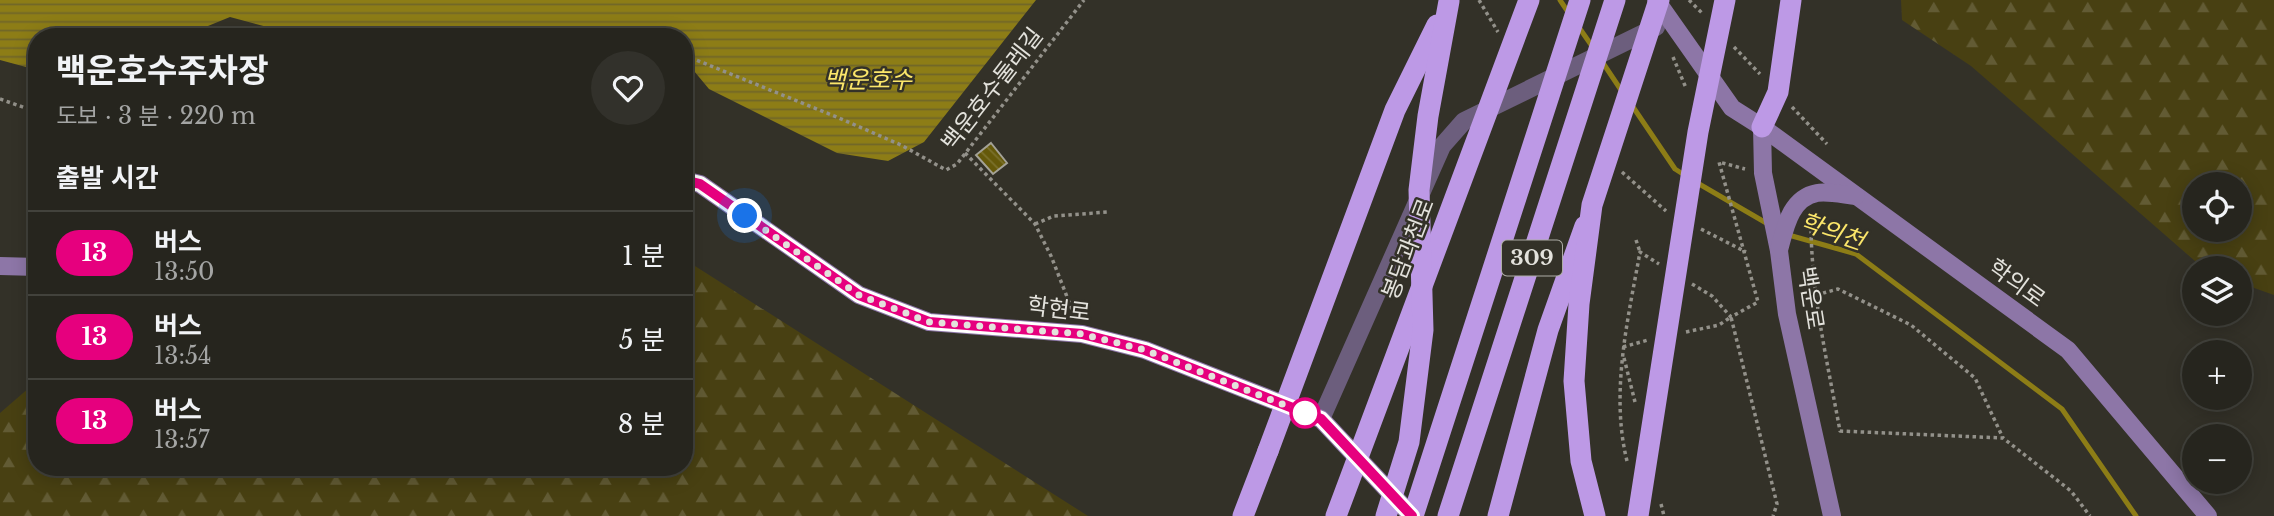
<!DOCTYPE html>
<html lang="ko">
<meta charset="utf-8">
<style>
:root{--surface:#26251e;--page:#32312b;--text:#f1f3f6;--muted:#a4a5a4;--line:#42423c}
body{margin:0;font-family:"Libre Baskerville","Noto Sans KR",serif;background:var(--page);color:var(--text);height:100vh;display:flex;flex-direction:column;font-size:26px;white-space:nowrap}
*{box-sizing:border-box;margin:0}
p{font-size:23px;color:var(--muted)}
.icon{flex:none;width:38px;height:38px;fill:none;stroke:currentColor;stroke-width:2;stroke-linecap:round;stroke-linejoin:round}
.map{position:relative;flex:1;overflow:hidden}
.drawer{position:absolute;left:28px;top:28px;width:665px;height:448px;display:flex;flex-direction:column;background:var(--surface);border-radius:28px;box-shadow:0 4px 18px #0003,0 0 0 2px var(--line)}
.drawer>*{flex:none}
.badge{padding:0 14px;border-radius:23px;font-size:24px;line-height:46px}
.fabs{position:absolute;left:2182px;top:172px;display:grid;gap:14px}
.fabs a{display:grid;place-items:center;width:70px;height:70px;border-radius:50%;background:var(--surface);box-shadow:0 4px 18px #0003,0 0 0 2px var(--line);font-size:35px}
.you{position:absolute;width:35px;height:35px;margin:-18px;border:5px solid #fff;border-radius:50%;background:#1a73e8;box-shadow:0 0 0 10px #1a73e833}
.map>.badge{position:absolute;translate:-50% -50%;box-shadow:0 0 0 4px #fff}
h2{padding:0 28px;font-size:26px;line-height:63px}
.round{display:grid;place-items:center;flex:none;width:74px;height:74px;border-radius:37px;background:var(--page)}
.head{display:flex;align-items:center;justify-content:space-between;height:119px;padding:0 28px}
h1{font-size:33px;font-weight:700;line-height:52px}
ul{padding:0;list-style:none}
li{display:flex;align-items:center;gap:21px;height:84px;padding:0 28px;border-top:2px solid var(--line)}
li div{flex:1}
li b{display:block;font-size:26px}
li em{font-style:normal}
li .badge{min-width:77px;font-weight:700;text-align:center}
.map>svg:first-child{display:block}
</style>
<div class="map">
<svg width="2274" height="516" viewBox="0 0 2274 516">
<defs>
<pattern id="forest-firs" width="22" height="20" patternUnits="userSpaceOnUse" patternTransform="scale(1.75)"><rect width="22" height="20" fill="#484012"/><path d="M5 1l3.5 6h-7zM16 11l3.5 6h-7z" fill="#625b34"/></pattern>
<pattern id="water-rules" width="6" height="5" patternUnits="userSpaceOnUse" patternTransform="scale(1.75)"><rect width="6" height="5" fill="#8d7d16"/><path d="M0 2.5h6" fill="none" stroke="#706628"/></pattern>
<pattern id="building-back-hatch" width="6" height="6" patternUnits="userSpaceOnUse" patternTransform="scale(1.75)"><rect width="6" height="6" fill="#655909"/><path d="M-1 5l2 2M0 0l6 6M5-1l2 2" fill="none" stroke="#7b712c"/></pattern>
</defs>
<rect width="100%" height="100%" fill="#333128"/>
<g fill="url(#forest-firs)" fill-rule="evenodd">
<path d="M1901,0H2274V295L2240,283V268H2203L1971,66L1902,20ZM2194,184H2240V229H2194Z"/>
<polygon points="684,259 1088,516 0,516 0,413 37,381 37,467 684,467"/>
</g>
<polygon fill="url(#water-rules)" points="0,0 1036,0 924,142 888,161 837,153 709,89 684,59 684,37 652,37 610,28 574,37 305,37 230,17 181,37 37,37 37,70 0,60"/>
<g fill="none" stroke-linecap="round" stroke-linejoin="round">
<g stroke="#8d7d16" stroke-width="5">
<polyline points="1560,0 1570,15"/>
<polyline points="1578,26 1594,49"/>
<polyline points="1601,60 1623,93"/>
<polyline points="1631,104 1675,169 1686,176"/>
<polyline points="1694,181 1768,224"/>
<polyline points="1785,234 1856,254 2062,409 2136,516"/>
</g>
</g>
<polygon fill="url(#building-back-hatch)" stroke="#a3a196" stroke-width="2" points="991,143 1007,163 993,174 976,155"/>
<g fill="none" stroke-linecap="round" stroke-linejoin="round">
<g stroke="#93918a" stroke-width="3.5" stroke-dasharray="3.5 3.5" stroke-linecap="butt">
<polyline points="1479,0 1498,32"/>
<polyline points="1689,0 1702,13"/>
<polyline points="1734,47 1760,74"/>
<polyline points="684,55 839,118 901,145 946,170 957,164 1084,0"/>
<polyline points="1673,57 1686,88"/>
<polyline points="0,99 37,112"/>
<polyline points="1792,107 1827,144"/>
<polyline points="965,153 1035,224 1051,256 1075,317"/>
<polyline points="1622,172 1666,211"/>
<path d="M1811,216C1810,289 1827,360 1840,431L2003,438L2071,491L2090,516"/>
<polyline points="1035,224 1054,216 1108,212"/>
<polyline points="1701,229 1746,252"/>
<polyline points="1636,240 1640,252"/>
<polyline points="1692,284 1712,296 1731,317 1758,302 1719,162 1745,169"/>
<polyline points="1816,295 1838,289 1911,325 1975,378 2003,438"/>
<polyline points="1686,332 1719,325 1731,317 1777,504 1773,516"/>
<polyline points="1623,347 1648,340"/>
<polyline points="1624,358 1635,402"/>
<path d="M1627,461C1610,393 1628,319 1640,252L1659,264"/>
<polyline points="1661,504 1664,516"/>
</g>
<polyline stroke="#6c5e7d" stroke-width="18" points="1321,419 1442,146 1464,121 1656,27"/>
<g stroke="#8d76a7" stroke-width="18">
<polyline points="1656,0 1732,108 1762,127 2068,350 2208,516"/>
<polyline points="1762,127 1763,173 1779,251 1787,314 1832,516"/>
<polyline points="684,180 700,184 859,295 929,322 1082,334 1145,350 1321,419 1412,516"/>
<path d="M1779,250C1785,228 1790,198 1817,193C1828,191 1845,195 1856,196"/>
<polyline points="0,266 37,267"/>
</g>
<g stroke="#bd99e6" stroke-width="21">
<polyline points="1762,127 1778,92 1791,0"/>
<polyline points="1243,516 1268,451"/>
<polyline points="1498,516 1548,330 1585,226"/>
</g>
<g stroke="#bd99e6" stroke-width="21">
<polyline points="1268,451 1395,110 1437,25"/>
<polyline points="1336,516 1529,0"/>
<polyline points="1386,516 1409,442 1423,330 1419,190 1428,116 1449,1"/>
<polyline points="1413,516 1580,0"/>
<polyline points="1448,516 1615,0"/>
<polyline points="1595,516 1581,461 1574,381 1579,304 1592,205 1659,0"/>
<polyline points="1638,516 1698,132 1725,0"/>
</g>
</g>
<g fill="none" stroke-linecap="round" stroke-linejoin="round">
<defs>
<polyline id="line" points="684,180 700,184 859,295 929,322 1082,334 1145,350 1321,419 1412,516"/>
</defs>
<use href="#line" stroke="#fff" stroke-width="16"/>
<use href="#line" stroke="#e6007e" stroke-width="10"/>
<polyline stroke="#e3e2dc" stroke-width="7" stroke-dasharray="0 12.6" points="745,216 859,295 929,322 1082,334 1145,350 1305,413"/>
</g>
<circle fill="#fff" stroke="#e6007e" stroke-width="3.5" cx="1305" cy="413" r="14"/>
<g text-anchor="middle" dominant-baseline="central" stroke-width="5" stroke-linejoin="round" paint-order="stroke">
<rect fill="#333128" stroke="#aeada6" stroke-width="2" x="1502" y="240.5" width="60" height="35" rx="5"/>
<g font-size="21" font-weight="bold" fill="#e3e2dc">
<text x="1532" y="258">309</text>
</g>
<g font-size="23" fill="#e3e2dc" stroke="#333128">
<text transform="translate(992 89) rotate(-52)">백운호수둘레길</text>
<text transform="translate(1408 249) rotate(-69)">봉담과천로</text>
<text transform="translate(2017 283) rotate(36)">학의로</text>
<text transform="translate(1811 298) rotate(81)">백운로</text>
<text transform="translate(1059 309) rotate(7)">학현로</text>
</g>
<g font-size="24" font-style="italic" fill="#fbe66a" stroke="#333128">
<text x="868" y="79">백운호수</text>
<text transform="translate(1832 231) rotate(19)">학의천</text>
</g>
</g>
</svg>
<div class="fabs">
<a><svg class="icon" aria-label="locate" viewBox="0 0 24 24"><circle cx="12" cy="12" r="6"/><path d="M12 2v4M12 18v4M2 12h4M18 12h4"/></svg></a>
<a><svg class="icon" aria-label="layers" viewBox="0 0 24 24"><path d="M12 4l9 5-9 5-9-5zM3 14l9 5 9-5"/></svg></a>
<a>+</a>
<a>−</a>
</div>
<div class="you" style="left:745px;top:216px"></div>
<section class="drawer">
<div class="head"><div><h1>백운호수주차장</h1><p>도보 · 3 분 · 220 m</p></div><a class="round"><svg class="icon" aria-label="heart" viewBox="0 0 24 24"><path d="M12 20l-8-8c-3-5 5-10 8-4 3-6 11-1 8 4z"/></svg></a></div>
<h2>출발 시간</h2>
<ul>
<li><span class="badge" style="background:#e6007e;color:#fff">13</span><div><b>버스</b><p>13:50</p></div><em>1 분</em></li>
<li><span class="badge" style="background:#e6007e;color:#fff">13</span><div><b>버스</b><p>13:54</p></div><em>5 분</em></li>
<li><span class="badge" style="background:#e6007e;color:#fff">13</span><div><b>버스</b><p>13:57</p></div><em>8 분</em></li>
</ul>
</section>
</div>
